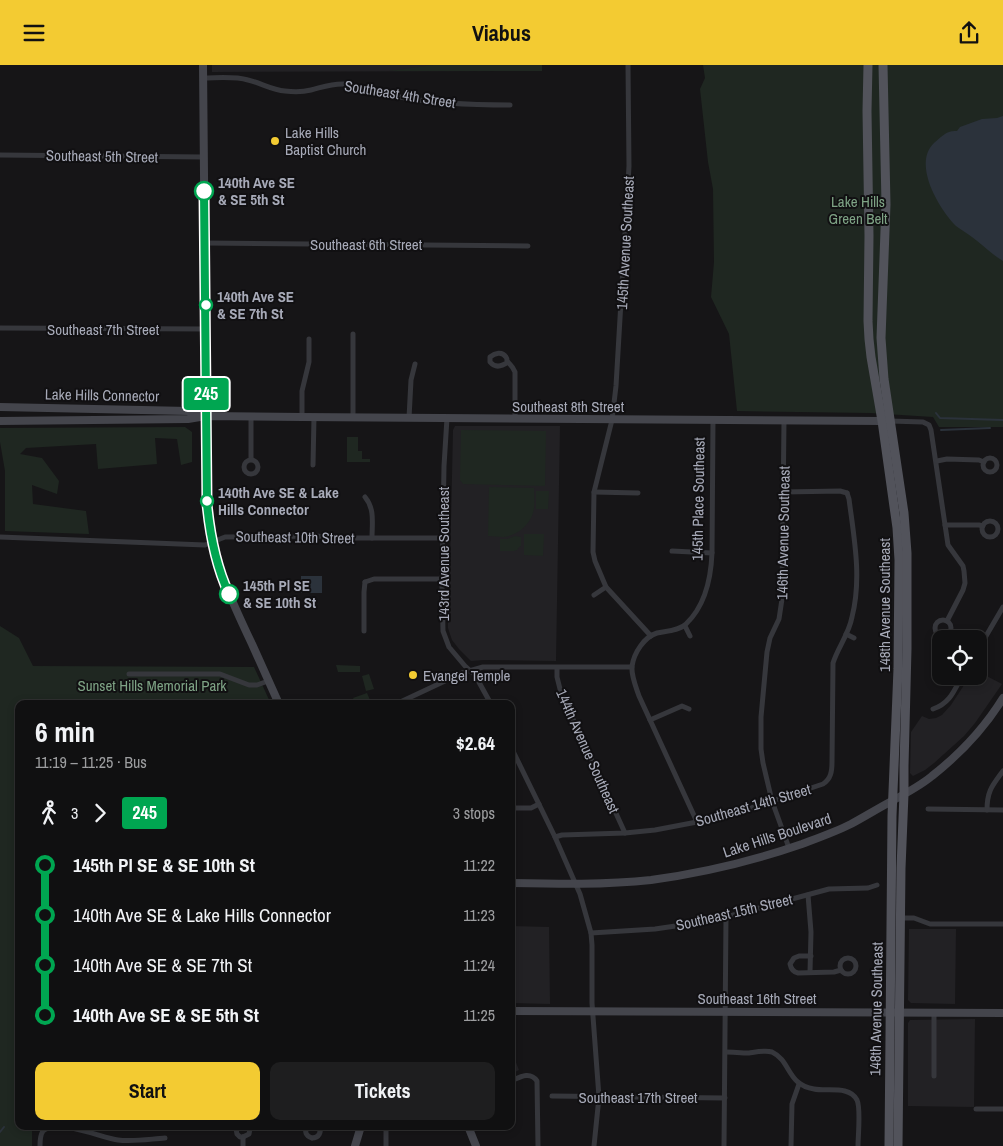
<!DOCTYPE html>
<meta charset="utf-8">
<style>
:root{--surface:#101011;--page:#1e1e1f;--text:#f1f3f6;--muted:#9c9d9f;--line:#303031;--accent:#f3cb32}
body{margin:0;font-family:"Archivo Narrow",sans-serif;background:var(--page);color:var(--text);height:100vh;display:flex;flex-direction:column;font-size:19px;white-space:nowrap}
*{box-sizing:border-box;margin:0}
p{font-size:16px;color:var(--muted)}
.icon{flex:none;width:28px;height:28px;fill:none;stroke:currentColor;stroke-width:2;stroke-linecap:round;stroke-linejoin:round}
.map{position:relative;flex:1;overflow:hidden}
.drawer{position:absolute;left:15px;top:635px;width:500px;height:430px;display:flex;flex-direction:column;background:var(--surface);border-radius:10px;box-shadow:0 2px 8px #0003,0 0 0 1px var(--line)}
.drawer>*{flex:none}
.badge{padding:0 10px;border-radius:4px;font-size:18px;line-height:32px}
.tools{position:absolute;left:932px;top:565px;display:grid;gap:10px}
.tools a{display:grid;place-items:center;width:55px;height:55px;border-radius:10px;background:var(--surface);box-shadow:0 2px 8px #0003,0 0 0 1px var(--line);font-size:25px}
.map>.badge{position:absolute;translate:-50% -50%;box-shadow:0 0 0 2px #fff}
.legs{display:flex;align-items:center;gap:8px;height:55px;padding:0 20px;font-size:16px}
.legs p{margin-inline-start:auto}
.summary{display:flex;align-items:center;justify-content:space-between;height:85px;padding:0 20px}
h1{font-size:28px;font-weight:800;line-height:38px}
.primary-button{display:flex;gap:10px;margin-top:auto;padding:10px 20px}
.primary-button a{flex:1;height:58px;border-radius:10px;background:var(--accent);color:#111;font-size:20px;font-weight:800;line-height:58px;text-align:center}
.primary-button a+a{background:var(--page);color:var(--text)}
ul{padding:0 20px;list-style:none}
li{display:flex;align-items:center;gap:18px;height:50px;font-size:19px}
li i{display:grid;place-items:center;width:8px;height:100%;margin:0 6px;background:currentColor}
li i::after{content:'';width:12px;height:12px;margin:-6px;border:4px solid;border-radius:50%;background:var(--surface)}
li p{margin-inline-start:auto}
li:first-child i{background:linear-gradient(#0000 50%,currentColor 0)}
li:last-child i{background:linear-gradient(currentColor 50%,#0000 0)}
header{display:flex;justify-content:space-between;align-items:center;height:65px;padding:0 20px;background:var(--accent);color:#111;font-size:22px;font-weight:800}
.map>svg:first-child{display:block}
</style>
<header><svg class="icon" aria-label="menu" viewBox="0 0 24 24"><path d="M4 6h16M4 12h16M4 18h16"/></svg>Viabus<svg class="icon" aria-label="share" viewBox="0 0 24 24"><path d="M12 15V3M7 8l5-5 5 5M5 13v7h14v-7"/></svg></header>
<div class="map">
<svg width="1003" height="1081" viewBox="0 0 1003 1081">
<rect width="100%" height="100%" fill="#161517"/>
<g fill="#222124">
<polygon points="212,0 542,0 542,6 212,7"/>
<polygon points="455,361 560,361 556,596 484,595 471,596 459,584 452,575 448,563 448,551 449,547 453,365"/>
<polygon points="979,607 1002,619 975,658 964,671 934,698 925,705 913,711 910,708 911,667 922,651 929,654 936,653 942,650 951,640 970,611 979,611"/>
<polygon points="511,861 549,862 550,939 511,938"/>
<polygon points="909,864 956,864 955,939 911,938 908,935"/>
<polygon points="975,954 974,1042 908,1041 908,958 910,955"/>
<polygon points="511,985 519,1005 511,1009"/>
</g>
<g fill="#1f2721">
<polygon points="433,0 542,0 542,6 389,6"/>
<polygon points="703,0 1003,0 1003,362 939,362 933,352 870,348 737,346 729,269 711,232 714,197 713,124 708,97 700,24 705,13"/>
<polygon points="185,362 192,367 192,397 181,400 177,374 155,373 157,399 98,404 96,379 26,383 20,389 42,393 59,416 57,429 32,420 33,439 86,446 89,469 5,466 5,406 0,377 0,363"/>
<polygon points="461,365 546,366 545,421 463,419 460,415"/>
<polygon points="347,372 358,372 358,386 362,386 362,394 370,394 370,397 347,397"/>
<path d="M489,422L534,423C534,429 535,436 534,443C532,458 519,470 504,472C499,472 493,471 488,471Z"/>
<polygon points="536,426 549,426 548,444 536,444"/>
<polygon points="524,469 544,469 543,491 524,490"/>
<polygon points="515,471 521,472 521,481 519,482 517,485 514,486 500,486 500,474 507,474"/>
<polygon points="0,561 19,573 33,601 254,602 271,639 19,639 19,1061 32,1061 32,1081 0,1081"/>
<polygon points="336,600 360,601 360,607 338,607"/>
<polygon points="369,609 374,624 366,626 362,611"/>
<polygon points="367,628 370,635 360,639 356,639 353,633"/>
</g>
<g fill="#2b323b">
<path d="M1003,51V196C991,189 983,180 972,172C967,168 961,165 956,161C939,144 912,99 934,78C942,71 947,65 957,66L960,62L982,54L997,53Z"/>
<rect x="301" y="511" width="21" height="17"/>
</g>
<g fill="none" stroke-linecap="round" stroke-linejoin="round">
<g stroke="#2b323b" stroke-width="2">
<polyline points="936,348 940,353 1003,355"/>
<polyline points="941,365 990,363"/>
<polyline points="0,1067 4,1062"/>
</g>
<g stroke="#36373c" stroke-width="5">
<polyline points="628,0 629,101 616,321 612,355 594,427 593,487 595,496 606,522 651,571"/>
<path d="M203,13C218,13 234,11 248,15C261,18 272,25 285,26C293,27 303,27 311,25C323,22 333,18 345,19C364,22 382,28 400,32C436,39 474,40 510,40"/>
<polyline points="0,90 204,92"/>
<polyline points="205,178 528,181"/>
<polyline points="0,263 206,264"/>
<polyline points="353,269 353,353"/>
<path d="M508,297C501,302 495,303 490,297V292C495,288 502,286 506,292C507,293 507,295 507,296C511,301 512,300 515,307V354"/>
<polyline points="251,351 251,394"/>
<polyline points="302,352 302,326 309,297 309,274"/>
<polyline points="409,353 411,315 415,299"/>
<polyline points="447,353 444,401 442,520 443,566 449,582 465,601 475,610 491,639"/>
<polyline points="784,356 782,534 779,554 770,573 767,587 761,652 761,684 763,698 772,736 789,783"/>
<polyline points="890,356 923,357 929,360 931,365 948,480 963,501 964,506 965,518 963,525 947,556"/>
<circle cx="990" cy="400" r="7"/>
<circle cx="251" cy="402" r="7"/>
<polyline points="937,396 947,394 979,395 984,397"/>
<polyline points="313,400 314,352"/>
<polyline points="594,427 638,428"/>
<polyline points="784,427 840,426 847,428"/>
<path d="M365,432C375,444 372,458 372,473"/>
<circle cx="990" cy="464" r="8"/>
<polyline points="945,460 979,460 983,461"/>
<polyline points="0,472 205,480 225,472 316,471 338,473 443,473"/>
<polyline points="672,486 712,488"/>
<polyline points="365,517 374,514 442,514"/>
<polyline points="594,530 606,522"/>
<circle cx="943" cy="563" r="8"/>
<polyline points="685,561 690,571"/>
<polyline points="364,566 364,527 365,517"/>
<polyline points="846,569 854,573"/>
<polyline points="979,583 1003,542"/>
<polyline points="557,603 557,612 561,628 625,768"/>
<polyline points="129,609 220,609 249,620 257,620 268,616"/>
<polyline points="396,639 462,608 483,602 632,602"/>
<path d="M933,644C950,638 954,626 962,611"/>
<polyline points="650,655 682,641 689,644"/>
<polyline points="511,682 555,772 580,829 591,868 592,880 592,938 599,1032 594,1081"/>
<polyline points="511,743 531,743 539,739"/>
<polyline points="928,744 1003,745"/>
<path d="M987,745C987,726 992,721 1003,706"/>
<path d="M697,757L639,631C636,622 631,611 632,601C634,588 644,572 657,568C666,566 679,566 686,559C705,541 711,513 712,488L713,355"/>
<path d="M555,772L562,770L625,768L655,765L697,757L736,748L823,719C831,714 832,706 832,697L833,598C838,582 849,569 852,552C862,513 854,473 849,434L847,428"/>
<polyline points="808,830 811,867 810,907"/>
<polyline points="901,853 914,853 930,859 1003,859"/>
<polyline points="591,868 655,864 696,858 726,852 829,824 868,823 877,820"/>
<path d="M811,891H799L794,893L790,899C791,904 793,907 798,908L834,907L841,905"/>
<circle cx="848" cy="901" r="8"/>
<path d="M726,987C733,987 741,988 749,988C756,987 765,985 772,987C791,996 787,1020 814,1024C827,1027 849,1020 857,1035C861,1043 858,1071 858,1081"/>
<polyline points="934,1011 934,948"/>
<path d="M511,1016C520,1012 530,1006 537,1016L538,1081"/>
<polyline points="552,1031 725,1033"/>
<polyline points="976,1044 1003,1044"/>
<polyline points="237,1061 236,1064 237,1069 240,1072 243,1072"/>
<path d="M307,1061C304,1067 306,1071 312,1073"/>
<polyline points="243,1072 249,1069 250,1064 249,1061"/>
<path d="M312,1073C319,1073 322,1067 319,1061"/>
<path d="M40,1081C40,1076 40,1070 43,1066C57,1053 102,1073 118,1075C133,1077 150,1074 165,1073"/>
<polyline points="243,1081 243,1072"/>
<polyline points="386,1081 386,1061"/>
<polyline points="724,1081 726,852"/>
<polyline points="791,1081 792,1039 799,1019"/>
</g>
<g stroke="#44454c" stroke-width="8">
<path d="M203,0L207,436C209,488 230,533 252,579C261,599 270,619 279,639"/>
<polyline points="0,342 189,346 202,349"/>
<polyline points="0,356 188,354 206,351 302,352 882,356"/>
<path d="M511,818C558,819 605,820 651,815C702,808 753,796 802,779C818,773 835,767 851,759C864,752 877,744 890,737C905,729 920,721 932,711C960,689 985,662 1003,633"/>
<polyline points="511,946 1003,948"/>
<polyline points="468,1061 476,1081"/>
<polyline points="355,1081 361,1061"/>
</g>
<g stroke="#52535b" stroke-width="9">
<polyline points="868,0 867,46 869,171 868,256 869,274 871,292 882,356 897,463 899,495 898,604 892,751 889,1081"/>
<polyline points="883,0 886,139 881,273 884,314 904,448 907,488 907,584 904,701 904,729 901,803 898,1081"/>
</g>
</g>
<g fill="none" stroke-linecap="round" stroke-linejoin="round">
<defs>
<path id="line-1" d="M204,126L207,439C210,470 216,501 229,529"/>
</defs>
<use href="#line-1" stroke="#fff" stroke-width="11"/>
<use href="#line-1" stroke="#00a651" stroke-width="8"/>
</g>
<g fill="#f3cb32" stroke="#111012" stroke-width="2">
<circle cx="275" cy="76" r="5"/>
<circle cx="413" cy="610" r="5"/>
</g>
<g fill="#fff" stroke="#00a651" stroke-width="2.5">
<circle cx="204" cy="126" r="9"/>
<circle cx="206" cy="240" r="6"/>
<circle cx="207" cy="436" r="6"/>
<circle cx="229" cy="529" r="9"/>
</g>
<g text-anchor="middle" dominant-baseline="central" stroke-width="4" stroke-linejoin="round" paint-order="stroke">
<g font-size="15" fill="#a7aab8" stroke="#111012">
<text transform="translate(400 29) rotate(9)">Southeast 4th Street</text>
<text transform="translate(102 91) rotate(1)">Southeast 5th Street</text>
<text transform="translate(625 178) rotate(-87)">145th Avenue Southeast</text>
<text x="366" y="179">Southeast 6th Street</text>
<text x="103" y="264">Southeast 7th Street</text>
<text transform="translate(102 330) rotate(1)">Lake Hills Connector</text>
<text x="568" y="341">Southeast 8th Street</text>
<text transform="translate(698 434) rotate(-89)">145th Place Southeast</text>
<text transform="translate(783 468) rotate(-89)">146th Avenue Southeast</text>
<text transform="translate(295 472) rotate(1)">Southeast 10th Street</text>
<text transform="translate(443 489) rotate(-90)">143rd Avenue Southeast</text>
<text transform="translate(884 540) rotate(-90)">148th Avenue Southeast</text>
<text transform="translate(588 686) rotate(66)">144th Avenue Southeast</text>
<text transform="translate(753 740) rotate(-16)">Southeast 14th Street</text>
<text transform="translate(777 770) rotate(-18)">Lake Hills Boulevard</text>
<text transform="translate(734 847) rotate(-13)">Southeast 15th Street</text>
<text x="757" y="933">Southeast 16th Street</text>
<text transform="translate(876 944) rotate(-89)">148th Avenue Southeast</text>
<text x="638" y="1032">Southeast 17th Street</text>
</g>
<g font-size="15" fill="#a7aab8" stroke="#111012" text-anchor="start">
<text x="285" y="67">Lake Hills<tspan x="285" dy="17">Baptist Church</tspan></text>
<text x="423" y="610">Evangel Temple</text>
</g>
<g font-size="15" font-weight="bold" fill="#a7aab8" stroke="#111012" text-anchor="start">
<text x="218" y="117">140th Ave SE<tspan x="218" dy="17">&amp; SE 5th St</tspan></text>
<text x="217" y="231">140th Ave SE<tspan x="217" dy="17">&amp; SE 7th St</tspan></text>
<text x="218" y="427">140th Ave SE &amp; Lake<tspan x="218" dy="17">Hills Connector</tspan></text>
<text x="243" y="520">145th Pl SE<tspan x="243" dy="17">&amp; SE 10th St</tspan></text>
</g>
<g font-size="15" fill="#7ea385" stroke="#111012">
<text x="858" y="136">Lake Hills<tspan x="858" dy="17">Green Belt</tspan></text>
<text x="152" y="620">Sunset Hills Memorial Park</text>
</g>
</g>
</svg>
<div class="tools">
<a><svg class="icon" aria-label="locate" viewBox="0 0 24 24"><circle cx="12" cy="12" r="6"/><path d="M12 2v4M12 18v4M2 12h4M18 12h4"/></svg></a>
</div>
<b class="badge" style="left:206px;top:329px;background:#00a651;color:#fff">245</b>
<section class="drawer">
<div class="summary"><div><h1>6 min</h1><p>11:19 – 11:25 · Bus</p></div><b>$2.64</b></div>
<div class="legs"><svg class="icon" aria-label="walk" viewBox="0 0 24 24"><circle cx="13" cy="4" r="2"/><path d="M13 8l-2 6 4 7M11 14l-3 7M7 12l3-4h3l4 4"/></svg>3<svg class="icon" aria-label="forward" viewBox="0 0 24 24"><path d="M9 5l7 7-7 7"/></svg><b class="badge" style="background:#00a651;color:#fff">245</b><p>3 stops</p></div>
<ul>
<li><i style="color:#00a651"></i><b>145th Pl SE &amp; SE 10th St</b><p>11:22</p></li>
<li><i style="color:#00a651"></i><span>140th Ave SE &amp; Lake Hills Connector</span><p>11:23</p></li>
<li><i style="color:#00a651"></i><span>140th Ave SE &amp; SE 7th St</span><p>11:24</p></li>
<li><i style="color:#00a651"></i><b>140th Ave SE &amp; SE 5th St</b><p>11:25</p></li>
</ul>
<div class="primary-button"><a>Start</a><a>Tickets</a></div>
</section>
</div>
